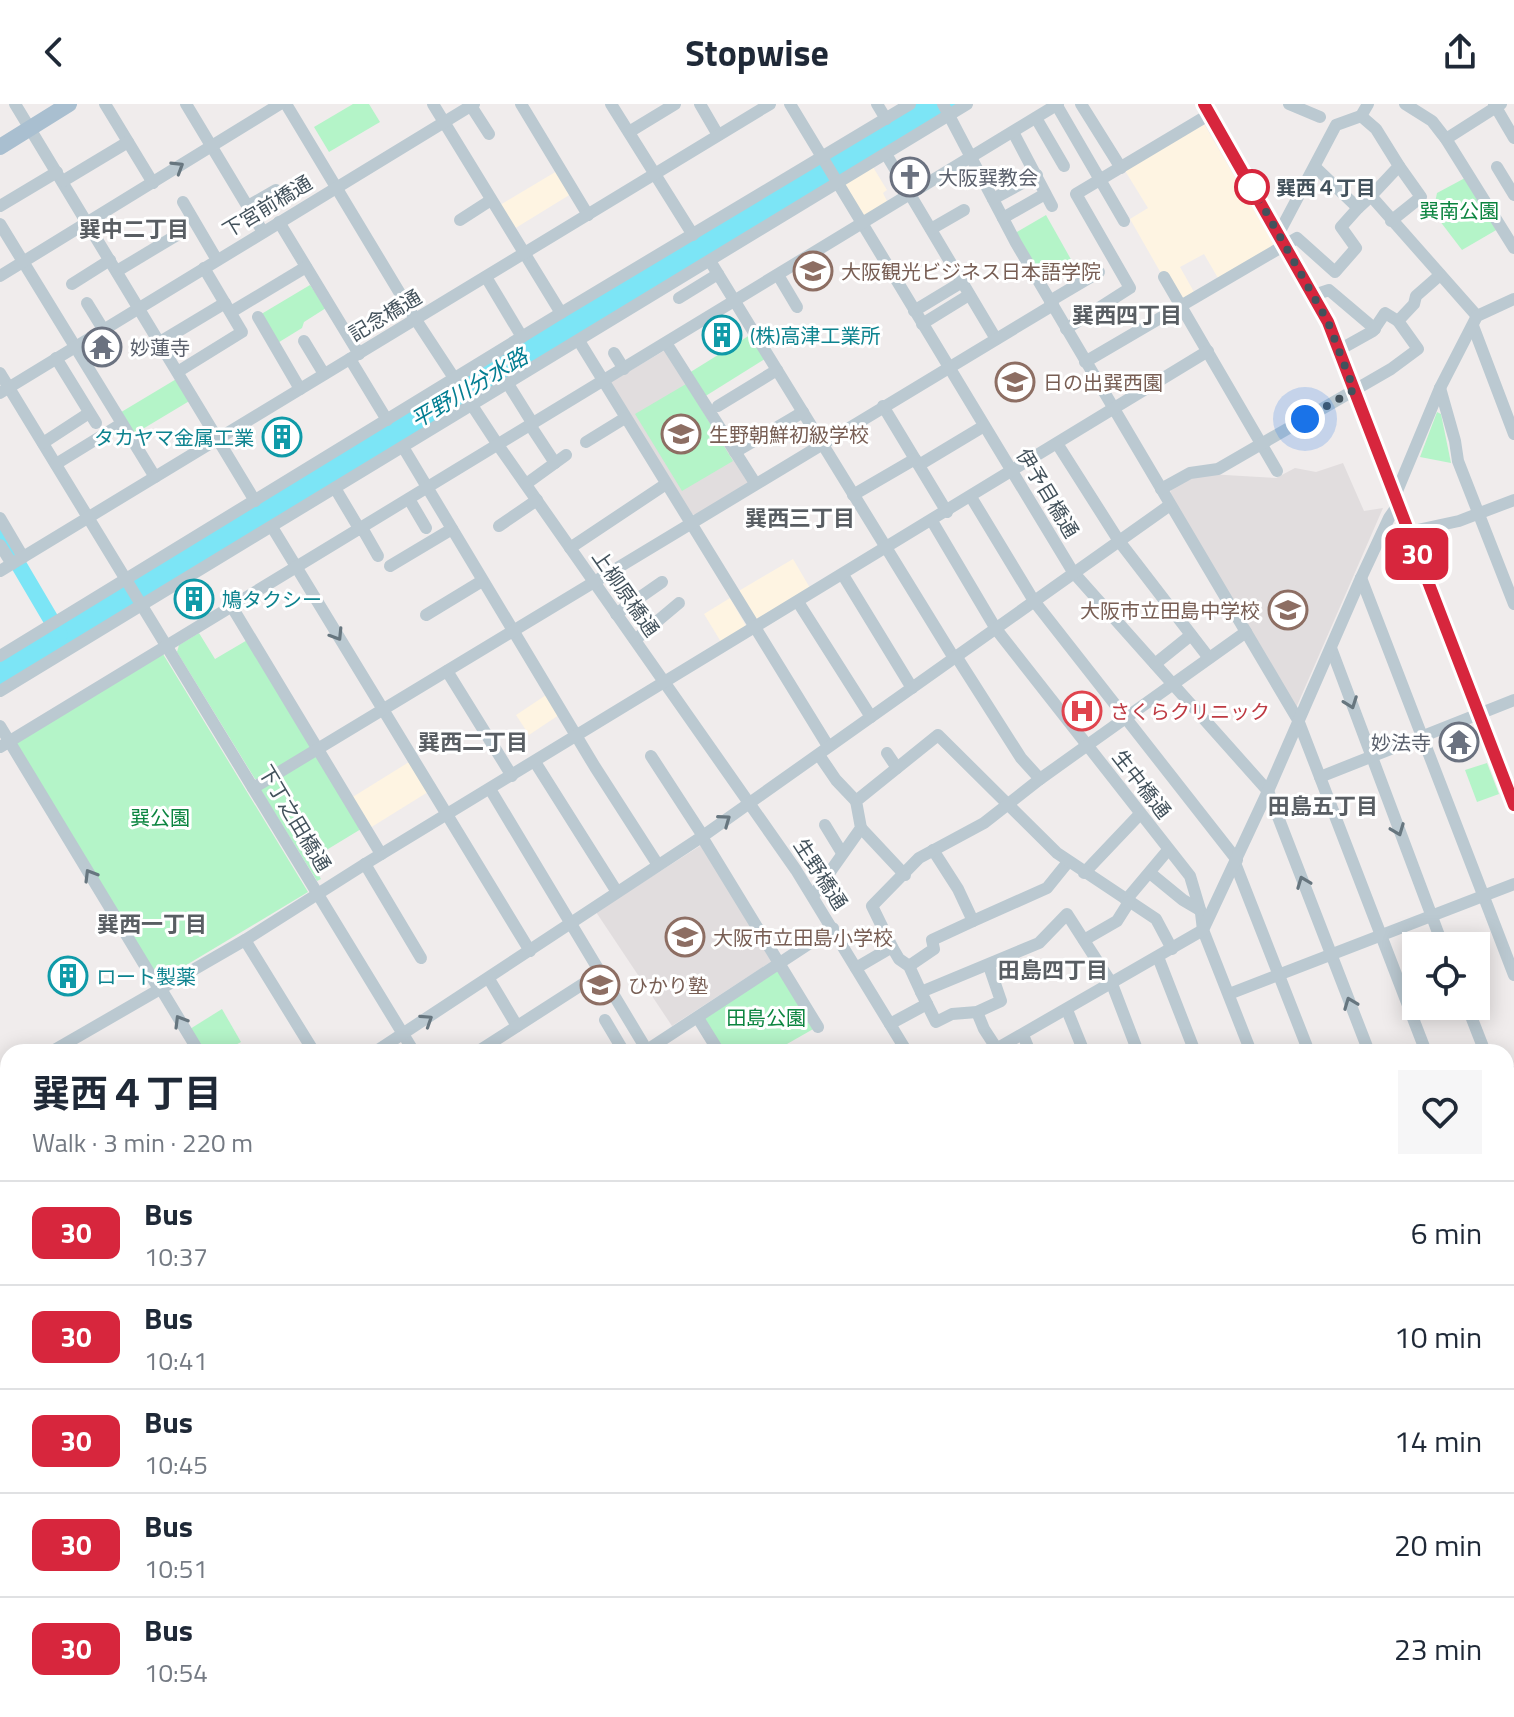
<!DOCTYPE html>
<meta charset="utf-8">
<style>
:root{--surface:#fff;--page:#f6f6f7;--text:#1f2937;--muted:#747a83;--line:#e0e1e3}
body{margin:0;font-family:"Titillium Web","Noto Sans JP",sans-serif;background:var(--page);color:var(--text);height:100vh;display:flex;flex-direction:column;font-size:30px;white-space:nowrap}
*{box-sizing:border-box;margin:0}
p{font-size:26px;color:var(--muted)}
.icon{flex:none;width:44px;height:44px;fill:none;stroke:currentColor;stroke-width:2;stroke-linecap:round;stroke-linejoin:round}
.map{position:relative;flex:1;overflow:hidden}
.drawer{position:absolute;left:0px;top:940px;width:1514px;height:674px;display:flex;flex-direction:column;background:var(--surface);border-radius:24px 24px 0 0;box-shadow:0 4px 20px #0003}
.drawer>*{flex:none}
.badge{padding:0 16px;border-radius:12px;font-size:28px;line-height:52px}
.buttons{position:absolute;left:1402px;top:828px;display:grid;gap:16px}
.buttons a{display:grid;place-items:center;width:88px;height:88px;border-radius:0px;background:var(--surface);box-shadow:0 4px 20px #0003;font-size:40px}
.you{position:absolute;width:40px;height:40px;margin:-20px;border:6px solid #fff;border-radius:50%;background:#1a73e8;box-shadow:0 0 0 12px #1a73e833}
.map>.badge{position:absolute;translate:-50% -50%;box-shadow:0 0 0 4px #fff}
.round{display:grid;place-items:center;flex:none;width:84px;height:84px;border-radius:0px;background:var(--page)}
.headline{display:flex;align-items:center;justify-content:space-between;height:136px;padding:0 32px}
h1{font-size:38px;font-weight:700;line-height:60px}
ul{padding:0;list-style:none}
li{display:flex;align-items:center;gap:24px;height:104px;padding:0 32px;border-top:2px solid var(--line)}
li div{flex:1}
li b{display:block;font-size:30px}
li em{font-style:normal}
li .badge{min-width:88px;font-weight:700;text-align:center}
header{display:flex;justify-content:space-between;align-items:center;height:104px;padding:0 32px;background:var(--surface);font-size:36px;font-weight:700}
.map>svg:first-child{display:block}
</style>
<header><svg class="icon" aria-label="back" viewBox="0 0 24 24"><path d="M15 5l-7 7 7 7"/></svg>Stopwise<svg class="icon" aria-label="share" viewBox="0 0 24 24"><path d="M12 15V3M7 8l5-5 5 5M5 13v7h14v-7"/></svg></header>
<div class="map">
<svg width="1514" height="1613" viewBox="0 0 1514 1613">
<rect width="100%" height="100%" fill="#f0ecec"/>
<g fill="#fef4e2">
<polygon points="1203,18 1274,141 1218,174 1204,150 1180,163 1194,188 1181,196 1162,171 1130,115 1148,104 1124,65"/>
<polygon points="873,63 887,86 883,89 888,99 863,112 844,80"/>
<polygon points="557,67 571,90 514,125 500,101"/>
<polygon points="793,455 810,484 753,517 737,488"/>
<polygon points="730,494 746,522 721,538 704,510"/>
<polygon points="546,591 559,611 529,631 516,611"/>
<polygon points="409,658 428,688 370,724 351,694"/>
</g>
<g fill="#e1ddde">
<polygon points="667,245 751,378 695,411 690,410 611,283 611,278"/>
<polygon points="1343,359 1364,407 1383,404 1296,604 1170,390 1171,384 1189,373 1208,370 1276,374 1295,364 1316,368"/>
<polygon points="703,740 772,857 672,922 596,808"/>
</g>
<g fill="#b4f4c8">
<polygon points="353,0 369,0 380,18 329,48 314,23"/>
<polygon points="1465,74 1498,125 1462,146 1433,108 1437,89"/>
<polygon points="1046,111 1073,159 1042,177 1015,129"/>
<polygon points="310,181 326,204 304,218 302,224 276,240 258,212"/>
<polygon points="750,231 765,255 704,293 689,269"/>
<polygon points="178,274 191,296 131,332 118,310"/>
<polygon points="686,280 733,357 682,387 635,310"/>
<polygon points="1437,308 1441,310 1451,359 1420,353"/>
<polygon points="199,529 215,555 249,535 314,643 258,676 255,675 177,548 179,541"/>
<polygon points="163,550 308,788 158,878 15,640"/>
<polygon points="316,650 361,725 310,756 321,775 317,777 260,685"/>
<polygon points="1487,659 1499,690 1477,698 1465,666"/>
<polygon points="777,864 815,924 773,948 723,948 703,914"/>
<polygon points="222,905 241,938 223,948 204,948 190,925"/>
<polygon points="309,1606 405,1606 408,1613 313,1613"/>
</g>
<polygon fill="#7ce5f6" points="915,0 962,0 0,583 0,554"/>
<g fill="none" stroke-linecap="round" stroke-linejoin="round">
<polyline stroke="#7ce5f6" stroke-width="16" points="0,429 60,531"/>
<g stroke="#bbc9d1" stroke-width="12">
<polyline points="15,0 255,397"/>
<polyline points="105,0 153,79"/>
<polyline points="186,0 263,128"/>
<polyline points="286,0 416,216 498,341 796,766 907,948"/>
<polyline points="433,0 561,209"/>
<polyline points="521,0 588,111"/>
<polyline points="611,0 693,131"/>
<polyline points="700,0 718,31"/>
<polyline points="790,0 1073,468 1268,687 1369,948"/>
<polyline points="877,0 886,15"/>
<polyline points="943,0 1016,139 1298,616 1426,948"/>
<polyline points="1056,0 1124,117"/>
<polyline points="1081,0 1121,64"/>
<polyline points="1204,0 1328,218 1514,701"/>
<polyline points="1289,0 1320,13"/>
<polyline points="1405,0 1432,17 1446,35 1514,144"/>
<polyline points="1494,0 1514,34"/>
<polyline points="471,2 489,30"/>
<polyline points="1361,12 1376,25 1399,62 1371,92"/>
<polyline points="1036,14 1064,62"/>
<polyline points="629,28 675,0"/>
<polyline points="1013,28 1052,102"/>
<polyline points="1446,35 1501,0"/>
<polyline points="886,50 996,235"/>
<polyline points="1315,63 1358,104 1371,92 1477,212"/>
<polyline points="1497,63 1514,91"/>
<polyline points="63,77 128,38"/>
<polyline points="993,95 1037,71"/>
<polyline points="183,98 217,156"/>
<polyline points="0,102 57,68"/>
<polyline points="248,102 276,86"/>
<polyline points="1003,114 1045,90"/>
<polyline points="460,116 491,96"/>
<polyline points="1391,117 1421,93 1399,62"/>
<polyline points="279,118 359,250"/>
<polyline points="0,120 155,373"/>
<polyline points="931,125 964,106"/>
<polyline points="1279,129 1336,21 1361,12 1368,0"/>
<polyline points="710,157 954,554"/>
<polyline points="117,167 182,128"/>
<polyline points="778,171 797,203"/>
<polyline points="0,172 280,0"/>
<polyline points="486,173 522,233"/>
<polyline points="1164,173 1277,367"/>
<polyline points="72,180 110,156"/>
<polyline points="1314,191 1329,186 1375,225"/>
<polyline points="679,194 718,170"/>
<polyline points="1050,197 1099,168"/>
<polyline points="87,199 103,225"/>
<polyline points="914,207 962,178"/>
<polyline points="231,208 306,163"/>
<polyline points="258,213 300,285"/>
<polyline points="922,220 969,191"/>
<polyline points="1473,222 1514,330"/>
<polyline points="1066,225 1130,184 1076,90 1210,10"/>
<polyline points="304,237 324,270"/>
<polyline points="579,237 828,642"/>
<polyline points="160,238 225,199"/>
<polyline points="666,239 755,379"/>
<polyline points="1339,246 1373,227 1385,209 1398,217"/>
<polyline points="614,249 624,265"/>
<polyline points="56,254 96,319"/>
<polyline points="350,255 387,316"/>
<polyline points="1085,258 1297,134 1335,168 1356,144 1341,123 1358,104"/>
<polyline points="179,267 242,228 204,164"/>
<polyline points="0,269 414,948"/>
<polyline points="508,280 533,320"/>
<polyline points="1440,284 1455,337 1458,357 1514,500"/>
<polyline points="0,289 474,0"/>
<polyline points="718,302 777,266"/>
<polyline points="883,302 947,408"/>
<polyline points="530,321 555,359"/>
<polyline points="586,338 625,314"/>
<polyline points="43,339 89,309"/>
<polyline points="1058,341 1119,437 1209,554"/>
<polyline points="403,343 595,663 658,761"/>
<polyline points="735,348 803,308"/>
<polyline points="56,360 121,320"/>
<polyline points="919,361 984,322"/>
<polyline points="526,380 566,351"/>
<polyline points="335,384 360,426"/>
<polyline points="1161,385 1190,369 1218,365 1391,265 1418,245 1398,217 1414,200 1416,192 1440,171"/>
<polyline points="853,391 915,355"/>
<polyline points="1395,392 1440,284 1477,212 1514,195"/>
<polyline points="971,393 1034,497 1237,756"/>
<polyline points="409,395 426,424"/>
<polyline points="0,414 23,453"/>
<polyline points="932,417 996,525 1190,772 1201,809 1203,826 1251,948"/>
<polyline points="499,422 537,396"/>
<polyline points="272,423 530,847"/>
<polyline points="362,424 378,452"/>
<polyline points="1408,428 1459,417 1514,396"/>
<polyline points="0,441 12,460"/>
<polyline points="570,444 666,380"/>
<polyline points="390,462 452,425"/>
<polyline points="0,467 770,0"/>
<polyline points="843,471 912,584"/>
<polyline points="1361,474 1514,871"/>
<polyline points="798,498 871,613"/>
<polyline points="232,503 381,750"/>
<polyline points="616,510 662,478"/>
<polyline points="426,511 482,477"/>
<polyline points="635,536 679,499"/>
<polyline points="1331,544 1443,842"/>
<polyline points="0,552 561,209 910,0"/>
<polyline points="956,552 1021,654 1040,675"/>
<polyline points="1155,560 1191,531"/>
<polyline points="447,567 512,672"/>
<polyline points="0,587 967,0"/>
<polyline points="0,622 159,885"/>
<polyline points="0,643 1058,0"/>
<polyline points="887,649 897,664"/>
<polyline points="819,651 836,676 856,697"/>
<polyline points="651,652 703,732"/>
<polyline points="535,658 617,788"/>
<polyline points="1320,673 1514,596"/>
<polyline points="253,684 1053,201"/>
<polyline points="490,685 648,948"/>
<polyline points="825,721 842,749"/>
<polyline points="861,724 905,771"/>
<polyline points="702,733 818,923"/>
<polyline points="933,746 958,785 973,817 1047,784 1068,758"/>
<polyline points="1235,759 1309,948"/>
<polyline points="365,760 421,854"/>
<polyline points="1084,769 1140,710"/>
<polyline points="1150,769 1183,796 1200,806"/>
<polyline points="813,792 861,724 856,697 938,631 1057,749 1156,815 1172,845"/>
<polyline points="1126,796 1168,746"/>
<polyline points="245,836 314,948"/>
<polyline points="1084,836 1117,817 1129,798"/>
<polyline points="1158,853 1195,948"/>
<polyline points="909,862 934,845 932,836 973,817"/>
<polyline points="856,864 892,843"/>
<polyline points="489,875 517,922"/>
<polyline points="161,885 199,948"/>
<polyline points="921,888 909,862 899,855 892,843 872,802 919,754 984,719 1040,675 1246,528"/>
<polyline points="1229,890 1514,780"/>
<polyline points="927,900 936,918 952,910 977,908 1001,897 989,862"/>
<polyline points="1467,902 1485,948"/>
<polyline points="1067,906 1084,948"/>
<polyline points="977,908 984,925 997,945"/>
<polyline points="698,914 719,948"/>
<polyline points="605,916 624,948"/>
<polyline points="890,920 927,900 921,888 1039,839 1067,810 1112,880 1138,948"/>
<polyline points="1023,931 1030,948"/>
<polyline points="51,948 245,836 365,760 1208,247"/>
<polyline points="375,948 703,732 1170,401"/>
<polyline points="477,948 600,869"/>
<polyline points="644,948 833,824"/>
<polyline points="991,948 1203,826 1268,687 1361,474 1389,414 1398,401"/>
<polyline points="0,980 8,975"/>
<polyline points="1506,1001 1514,1022"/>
<polyline points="1506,1155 1514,1176"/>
<polyline points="0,1177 8,1173"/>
<polyline points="1506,1213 1514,1210"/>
<polyline points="0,1289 8,1283"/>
<polyline points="1506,1309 1514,1330"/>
<polyline points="0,1353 8,1348"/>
<polyline points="1506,1396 1514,1393"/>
<polyline points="0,1398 8,1393"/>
<polyline points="0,1444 8,1439"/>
<polyline points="1506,1455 1514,1453"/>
<polyline points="1506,1480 1514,1501"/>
<polyline points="0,1518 8,1531"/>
<polyline points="54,1606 59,1613"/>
<polyline points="436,1606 439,1613"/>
<polyline points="549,1606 551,1613"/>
<polyline points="608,1606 611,1613"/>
<polyline points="666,1606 669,1613"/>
<polyline points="725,1606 728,1613"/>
<polyline points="784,1606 787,1613"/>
<polyline points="842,1606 845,1613"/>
<polyline points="898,1606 901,1613"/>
<polyline points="997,1606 1001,1613"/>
<polyline points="1120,1606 1123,1613"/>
<polyline points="1212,1606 1215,1613"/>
<polyline points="1275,1606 1278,1613"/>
<polyline points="19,1613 30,1606"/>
<polyline points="147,1613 158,1606"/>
<polyline points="203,1613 214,1606"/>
<polyline points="511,1613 528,1606"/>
<polyline points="917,1613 935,1606"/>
<polyline points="1177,1613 1192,1606"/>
<polyline points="1407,1613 1421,1606 1424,1613"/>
</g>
<g stroke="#a9bfd0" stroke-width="16">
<polyline points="0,43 69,0"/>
<polyline points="1506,973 1514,970"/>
<polyline points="1506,991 1514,988"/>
<polyline points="0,1072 8,1086"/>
<polyline points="0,1098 8,1113"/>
<polyline points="0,1557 8,1554"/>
<polyline points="0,1572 8,1569"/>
<polyline points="266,1606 269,1613"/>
</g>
</g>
<defs><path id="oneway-chevron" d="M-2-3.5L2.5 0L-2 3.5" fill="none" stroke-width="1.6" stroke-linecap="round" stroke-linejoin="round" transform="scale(2)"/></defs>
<g stroke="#67767f">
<use href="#oneway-chevron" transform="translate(178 63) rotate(-32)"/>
<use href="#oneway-chevron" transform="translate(337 531) rotate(58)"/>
<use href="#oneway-chevron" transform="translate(1351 599) rotate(70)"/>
<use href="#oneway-chevron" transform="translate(725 716) rotate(-36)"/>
<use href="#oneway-chevron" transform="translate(1398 726) rotate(69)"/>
<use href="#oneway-chevron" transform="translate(90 771) rotate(-121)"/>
<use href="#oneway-chevron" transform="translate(1303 778) rotate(-111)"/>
<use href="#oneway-chevron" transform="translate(1350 899) rotate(-111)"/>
<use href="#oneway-chevron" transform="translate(427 916) rotate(-33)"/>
<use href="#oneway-chevron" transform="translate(180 917) rotate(-121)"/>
</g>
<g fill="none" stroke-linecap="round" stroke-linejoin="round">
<defs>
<polyline id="line" points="1204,0 1328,218 1514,701"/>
</defs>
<use href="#line" stroke="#fff" stroke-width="18"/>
<use href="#line" stroke="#d7263d" stroke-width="12"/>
<polyline stroke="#43525c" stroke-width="8" stroke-dasharray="0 14.4" points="1252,83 1328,218 1354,286 1305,315"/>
</g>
<defs>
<symbol id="church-ring" viewBox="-11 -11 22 22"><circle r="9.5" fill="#fff" stroke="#6b7280" stroke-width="1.5"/><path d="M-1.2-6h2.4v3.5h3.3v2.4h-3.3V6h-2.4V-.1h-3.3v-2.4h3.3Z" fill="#6b7280"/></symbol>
<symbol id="school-ring" viewBox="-11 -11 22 22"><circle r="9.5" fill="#fff" stroke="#8d6e63" stroke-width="1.5"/><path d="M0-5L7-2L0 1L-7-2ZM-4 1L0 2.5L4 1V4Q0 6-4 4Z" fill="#8d6e63"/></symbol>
<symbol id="building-ring" viewBox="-11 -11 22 22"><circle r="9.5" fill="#fff" stroke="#0f9aa8" stroke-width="1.5"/><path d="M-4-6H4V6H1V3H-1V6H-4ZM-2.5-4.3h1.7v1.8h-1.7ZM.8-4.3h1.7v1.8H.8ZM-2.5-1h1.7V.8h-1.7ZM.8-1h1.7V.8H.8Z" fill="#0f9aa8"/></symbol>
<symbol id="temple-ring" viewBox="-11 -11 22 22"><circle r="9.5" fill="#fff" stroke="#6b7280" stroke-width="1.5"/><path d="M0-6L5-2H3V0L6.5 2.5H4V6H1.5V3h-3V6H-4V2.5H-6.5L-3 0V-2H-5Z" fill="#6b7280"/></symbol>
<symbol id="hospital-ring" viewBox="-11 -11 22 22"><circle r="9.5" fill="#fff" stroke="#e0444e" stroke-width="1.5"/><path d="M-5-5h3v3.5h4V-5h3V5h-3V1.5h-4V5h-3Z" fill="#e0444e"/></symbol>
</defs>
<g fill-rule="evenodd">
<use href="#church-ring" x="888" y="51" width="44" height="44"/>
<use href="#school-ring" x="791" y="145" width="44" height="44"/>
<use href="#building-ring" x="700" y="209" width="44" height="44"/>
<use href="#temple-ring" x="80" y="221" width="44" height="44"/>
<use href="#school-ring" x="993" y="256" width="44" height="44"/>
<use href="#school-ring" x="659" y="308" width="44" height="44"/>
<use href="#building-ring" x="260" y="311" width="44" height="44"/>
<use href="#building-ring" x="172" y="473" width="44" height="44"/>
<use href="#school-ring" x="1266" y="484" width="44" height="44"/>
<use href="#hospital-ring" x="1060" y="585" width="44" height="44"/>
<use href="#temple-ring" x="1437" y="616" width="44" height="44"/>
<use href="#school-ring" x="663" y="811" width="44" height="44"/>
<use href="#building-ring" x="46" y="850" width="44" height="44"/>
<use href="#school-ring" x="578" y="859" width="44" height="44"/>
</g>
<circle fill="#fff" stroke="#d7263d" stroke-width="4" cx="1252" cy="83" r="16"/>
<g text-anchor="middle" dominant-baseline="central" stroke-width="6" stroke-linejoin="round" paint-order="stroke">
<g font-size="20" fill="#5b616d" stroke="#fff" text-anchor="start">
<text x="938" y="73">大阪巽教会</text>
<text x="130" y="243">妙蓮寺</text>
<text x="1431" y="638" text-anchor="end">妙法寺</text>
</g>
<g font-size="20" font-weight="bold" fill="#43525c" stroke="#fff" text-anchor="start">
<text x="1276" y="83">巽西４丁目</text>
</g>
<g font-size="20" fill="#43525c" stroke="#fff">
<text transform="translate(267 102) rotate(-31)">下宮前橋通</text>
<text transform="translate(385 211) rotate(-31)">記念橋通</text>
<text transform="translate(1048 389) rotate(59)">伊予目橋通</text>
<text transform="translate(626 489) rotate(55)">上柳原橋通</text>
<text transform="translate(1142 680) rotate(52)">生中橋通</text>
<text transform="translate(295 714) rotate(59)">下丁之田橋通</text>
<text transform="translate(821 770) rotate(57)">生野橋通</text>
</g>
<g font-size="20" fill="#0c8540" stroke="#fff">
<text x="1459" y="106">巽南公園</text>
<text x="160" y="713">巽公園</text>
<text x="766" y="913">田島公園</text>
</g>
<g font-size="20" fill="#785e54" stroke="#fff" text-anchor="start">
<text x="841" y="167">大阪観光ビジネス日本語学院</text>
<text x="1043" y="278">日の出巽西園</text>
<text x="709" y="330">生野朝鮮初級学校</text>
<text x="1260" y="506" text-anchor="end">大阪市立田島中学校</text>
<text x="713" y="833">大阪市立田島小学校</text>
<text x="628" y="881">ひかり塾</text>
</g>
<g font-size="20" fill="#0d838f" stroke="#fff" text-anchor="start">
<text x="750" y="231">(株)高津工業所</text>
<text x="254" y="333" text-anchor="end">タカヤマ金属工業</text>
<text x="222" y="495">鳩タクシー</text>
<text x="96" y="872">ロート製薬</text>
</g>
<g font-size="20" fill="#be3a42" stroke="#fff" text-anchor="start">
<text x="1110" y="607">さくらクリニック</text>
</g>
<g font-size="22" font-weight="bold" fill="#595e63" stroke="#fff">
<text x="134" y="125">巽中二丁目</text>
<text x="1127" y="211">巽西四丁目</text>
<text x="800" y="414">巽西三丁目</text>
<text x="473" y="638">巽西二丁目</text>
<text x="1323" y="702">田島五丁目</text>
<text x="152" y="820">巽西一丁目</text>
<text x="1053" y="866">田島四丁目</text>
</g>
<g font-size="22" font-style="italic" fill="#037e92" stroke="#fff">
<text transform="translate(469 284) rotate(-31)">平野川分水路</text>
</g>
</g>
</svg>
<div class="buttons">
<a><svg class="icon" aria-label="locate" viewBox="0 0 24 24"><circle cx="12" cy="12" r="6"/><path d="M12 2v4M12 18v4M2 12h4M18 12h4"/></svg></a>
</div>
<div class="you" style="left:1305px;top:315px"></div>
<b class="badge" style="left:1417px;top:450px;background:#d7263d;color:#fff">30</b>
<section class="drawer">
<div class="headline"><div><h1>巽西４丁目</h1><p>Walk · 3 min · 220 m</p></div><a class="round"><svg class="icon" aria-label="heart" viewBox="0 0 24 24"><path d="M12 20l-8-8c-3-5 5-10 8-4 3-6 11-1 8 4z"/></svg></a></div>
<ul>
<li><span class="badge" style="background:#d7263d;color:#fff">30</span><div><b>Bus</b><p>10:37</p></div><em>6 min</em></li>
<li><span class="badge" style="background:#d7263d;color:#fff">30</span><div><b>Bus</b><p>10:41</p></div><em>10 min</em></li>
<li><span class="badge" style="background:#d7263d;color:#fff">30</span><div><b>Bus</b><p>10:45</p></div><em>14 min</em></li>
<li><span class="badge" style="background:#d7263d;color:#fff">30</span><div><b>Bus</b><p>10:51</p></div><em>20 min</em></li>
<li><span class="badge" style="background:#d7263d;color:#fff">30</span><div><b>Bus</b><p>10:54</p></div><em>23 min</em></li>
</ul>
</section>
</div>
